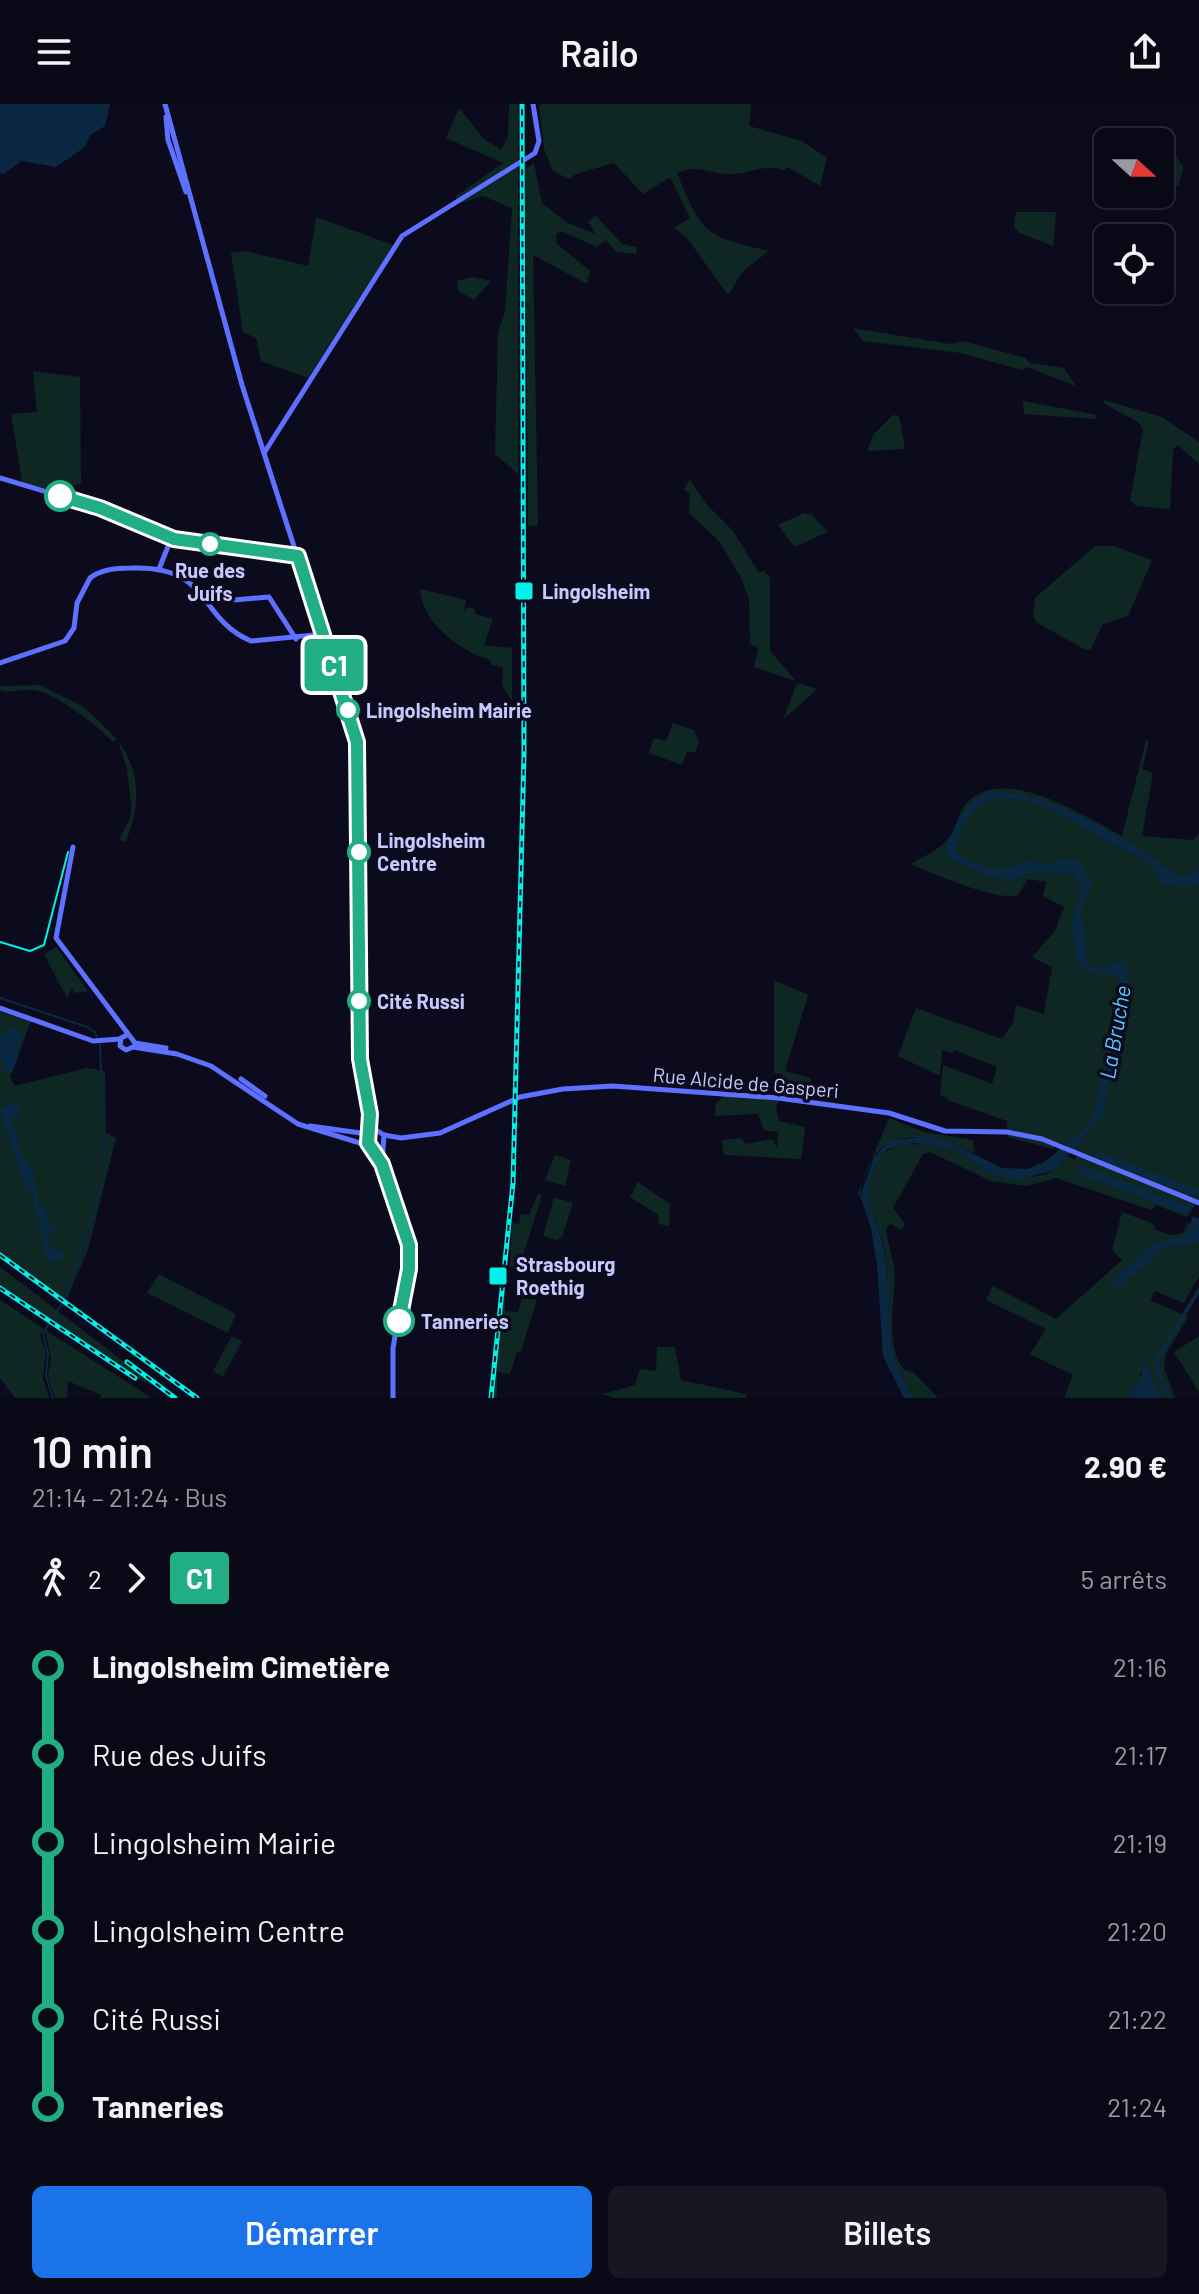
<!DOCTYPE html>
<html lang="fr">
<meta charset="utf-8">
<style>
:root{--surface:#090816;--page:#171623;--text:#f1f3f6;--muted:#999aa1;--line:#292935;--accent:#1a73e8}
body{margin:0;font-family:Barlow,sans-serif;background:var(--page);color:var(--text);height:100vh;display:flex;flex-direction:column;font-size:30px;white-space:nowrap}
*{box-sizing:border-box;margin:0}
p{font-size:26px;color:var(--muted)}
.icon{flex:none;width:44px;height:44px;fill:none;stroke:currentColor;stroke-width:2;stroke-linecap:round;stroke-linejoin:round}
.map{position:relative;height:1294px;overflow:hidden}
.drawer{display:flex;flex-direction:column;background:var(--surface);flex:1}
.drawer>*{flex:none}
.badge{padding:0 16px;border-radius:6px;font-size:28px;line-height:52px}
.needle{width:52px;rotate:111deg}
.fabs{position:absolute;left:1094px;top:24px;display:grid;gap:16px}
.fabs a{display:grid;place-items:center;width:80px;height:80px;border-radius:12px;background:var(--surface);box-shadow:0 2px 6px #0004,0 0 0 2px var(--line);font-size:40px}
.map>.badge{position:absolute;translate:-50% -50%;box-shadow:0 0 0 4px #fff}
.legs{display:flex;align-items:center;gap:12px;height:88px;padding:0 32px;font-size:26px}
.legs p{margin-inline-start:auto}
.head{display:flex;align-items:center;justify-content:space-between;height:136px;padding:0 32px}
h1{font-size:44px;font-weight:600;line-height:60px}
.primary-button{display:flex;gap:16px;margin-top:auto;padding:16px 32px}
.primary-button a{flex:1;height:92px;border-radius:12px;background:var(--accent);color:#fff;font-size:32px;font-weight:600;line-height:92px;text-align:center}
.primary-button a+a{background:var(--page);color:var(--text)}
ul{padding:0 32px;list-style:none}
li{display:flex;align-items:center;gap:28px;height:88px;font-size:30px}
li i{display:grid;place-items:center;width:12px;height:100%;margin:0 10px;background:currentColor}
li i::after{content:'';width:20px;height:20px;margin:-10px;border:6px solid;border-radius:50%;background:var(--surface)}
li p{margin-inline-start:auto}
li:first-child i{background:linear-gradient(#0000 50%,currentColor 0)}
li:last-child i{background:linear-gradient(currentColor 50%,#0000 0)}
header{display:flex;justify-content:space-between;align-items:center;height:104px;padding:0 32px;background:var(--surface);font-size:36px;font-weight:600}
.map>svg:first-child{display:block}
</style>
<header><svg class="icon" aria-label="menu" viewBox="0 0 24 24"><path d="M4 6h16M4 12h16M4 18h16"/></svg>Railo<svg class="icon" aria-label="share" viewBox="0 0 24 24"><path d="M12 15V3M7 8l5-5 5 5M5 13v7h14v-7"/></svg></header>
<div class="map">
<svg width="1199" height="1294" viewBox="0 0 1199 1294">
<rect width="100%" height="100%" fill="#0c0b1d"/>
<g fill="#0e2723">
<polygon points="509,0 518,0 518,370 495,350 498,228 505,208 512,104 483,92 460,99 455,93 503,59 446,34 459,4 484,35 501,46 508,33"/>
<path d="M539,0H751L749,22L802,37L827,54L820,82L788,63L784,66C762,59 748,71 727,70C705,69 701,60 677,69C703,132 704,131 769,147L743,167L728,191L687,134L674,124L690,114L670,73L643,90L614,59L576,70L569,75L553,67L544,45Z"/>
<polygon points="1172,33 1172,45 1183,63 1179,82 1160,80 1160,52"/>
<polygon points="534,59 542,99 566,118 595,130 588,117 596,112 622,140 636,143 637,150 616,148 606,136 596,143 562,127 556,130 557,140 590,167 587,180 533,151 538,421 528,422 525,65"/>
<polygon points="1016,108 1056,108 1053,142 1019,129 1014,123"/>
<polygon points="316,113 393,141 308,274 261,257 256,234 243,228 231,149 246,147 308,162"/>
<polygon points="473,173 491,177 474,196 458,187 457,177"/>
<polygon points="853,224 950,240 963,237 1025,254 1030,259 1064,264 1076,282 1027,263 1022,266 961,249 863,237"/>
<polygon points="33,267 80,273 81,380 44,384 22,378 11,310 37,308"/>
<polygon points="1104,296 1162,313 1199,338 1199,360 1178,341 1173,345 1170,405 1136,402 1130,396 1143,325 1138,318 1103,299"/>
<polygon points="1023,297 1097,311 1096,315 1024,310"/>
<polygon points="893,311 899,312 905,345 867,347 873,331"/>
<polygon points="690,376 706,400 733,427 759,469 764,467 770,474 770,547 796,577 754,563 758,544 750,540 749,495 740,472 719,437 689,409 690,390 684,385"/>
<polygon points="804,409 812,411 828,428 794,443 778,421"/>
<polygon points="1095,442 1114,442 1152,456 1128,512 1103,520 1091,545 1086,546 1037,519 1033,512 1035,494"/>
<path d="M420,485L466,496L464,507L468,503L475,505V510L493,515L484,541L512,544V597L502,581L503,563L491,561V556C461,548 422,519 420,485Z"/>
<polygon points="797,579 817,585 783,616"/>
<path d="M40,581L84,603L117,635L113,638C98,622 54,587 32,586C20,585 13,590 0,586V582Z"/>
<polygon points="673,619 694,626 699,637 695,649 687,647 682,661 649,649 654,634 666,637"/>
<path d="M1146,636L1149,637L1142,665L1153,669L1142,732L1193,736L1199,730V1095L1187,1113L1156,1101L1151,1106L1056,1074L1027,1082L991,1077L930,1048L923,1050L893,1104L905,1120L902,1126L890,1120L886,1125C887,1138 892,1149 894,1162C897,1192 883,1240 904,1266L913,1268L938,1294H913C881,1240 891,1211 886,1153C884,1132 868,1107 868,1088C868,1033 915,1037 954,1045C964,1047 979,1062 989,1068C1002,1076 1042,1075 1055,1066C1059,1062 1063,1057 1067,1052L1075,1056L1078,1048L1060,1039L1053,1045L1008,1033L1007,1017L950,997L940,990L943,961L992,980L997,963L954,946L952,949L942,946L940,972L898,952L916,904L1002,935L1013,919L1016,901L1044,910L1052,863L1032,853L1055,827L1064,803L1043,792L1046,778L1028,775L1017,792C991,795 936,771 911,760C922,753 939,746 947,736C958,724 958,704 972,694C1011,664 1086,713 1122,732Z"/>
<path d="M118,637C141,666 141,706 125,738L119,736L131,712V699L127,665Z"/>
<polygon points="56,843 88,887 75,889 72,884 67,894 44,850"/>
<polygon points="774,876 808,891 785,967 811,974 809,995 782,992 776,1002 779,1017 805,1023 801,1055 724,1051 722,1036 742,1034 745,1040 773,1035 777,1044 778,1028 764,1026 758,1010 715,1012 716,999 730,988 782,992 782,970 774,969"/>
<polygon points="0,908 31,917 10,972 15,982 87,964 105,967 106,1029 116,1034 88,1145 66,1197 0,1148"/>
<path d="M889,1014L924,1028L973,1036L974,1049C922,1026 869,1020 860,1092L857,1091Z"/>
<polygon points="555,1051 571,1056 565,1082 545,1076"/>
<polygon points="638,1078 670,1100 669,1122 659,1120 658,1111 630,1093"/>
<polygon points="538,1090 542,1091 519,1164 510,1163 512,1119 519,1120 520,1110 529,1111"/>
<polygon points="554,1093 573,1099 562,1133 557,1136 543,1132"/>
<polygon points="1122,1108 1154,1120 1155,1126 1171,1131 1183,1129 1188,1119 1199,1124 1199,1172 1184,1199 1155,1187 1150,1196 1188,1213 1166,1249 1164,1264 1175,1294 1160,1294 1150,1270 1140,1268 1141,1273 1129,1289 1136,1294 1064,1294 1073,1271 1030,1250 1046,1225 986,1196 993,1182 1056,1215 1122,1156 1112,1146"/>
<polygon points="0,1163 148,1276 146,1279 13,1192 0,1181"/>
<polygon points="159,1170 236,1210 228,1229 147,1189"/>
<polygon points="505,1178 505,1207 518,1208 522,1195 537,1195 521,1248 517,1248 510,1270 497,1268 497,1294 492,1294"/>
<polygon points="0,1196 44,1225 40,1231 46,1248 43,1274 49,1294 15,1294 0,1274"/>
<polygon points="45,1226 152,1294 101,1294 101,1291 68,1277 67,1294 55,1294 48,1272 51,1254"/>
<polygon points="232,1232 242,1237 223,1273 213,1267"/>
<polygon points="1199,1232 1199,1288 1174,1248"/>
<polygon points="657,1243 675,1243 681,1276 746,1290 746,1294 614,1294 603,1290 635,1281 640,1265 656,1267"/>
</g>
<g fill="#0a2842">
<polygon points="0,0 110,0 105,22 90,31 85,43 56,63 21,57 4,70 0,69"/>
<path d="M989,687C1061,690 1122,734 1180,773L1199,766V782L1176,783L1161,778L1151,761L1139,753C1096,737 1014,663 972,709C962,721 957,733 956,748L969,757L998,766L1030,757L1051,760L1067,755L1079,757L1092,778L1081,808L1087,858L1095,865C1107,864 1114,857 1126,858L1128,878L1103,1012L1055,1066L1017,1076L993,1071L956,1045L914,1039L887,1045C877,1057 867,1075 869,1091C870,1110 882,1130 885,1151C894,1210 879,1237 913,1294H904L883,1252L877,1161L871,1123L860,1092L874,1053L890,1037L926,1032L947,1037L1002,1064L1028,1065L1046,1057L1084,1025L1094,1010L1120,875L1115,871L1090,870L1078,862L1072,822L1082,781L1073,770L1028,768L1012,776L995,774L949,754L945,746C956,721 963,699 989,687Z"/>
<polygon points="13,924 23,928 17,945 19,950 12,968 2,969 2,964 8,963 0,955 0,932"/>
<polygon points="14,997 22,1008 12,1015 23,1054 32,1064 39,1101 44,1101 49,1121 57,1121 57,1127 47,1132 51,1145 63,1147 63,1155 52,1158 46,1151 32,1088 27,1089 0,1006"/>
<polygon points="1094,1046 1199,1086 1199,1094 1096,1054"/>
<polygon points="1080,1062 1088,1064 1191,1103 1186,1111 1077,1069"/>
<polygon points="1193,1112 1199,1115 1199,1138 1165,1143 1118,1184 1108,1183 1152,1140 1187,1131"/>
<polygon points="1144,1262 1148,1262 1160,1294 1136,1294 1129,1289 1141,1273"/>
</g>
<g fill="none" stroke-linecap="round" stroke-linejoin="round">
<polyline stroke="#0a2842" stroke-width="2" points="0,894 87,923 95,928 100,941 105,1072 66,1193 43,1229 48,1250 46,1272 53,1294"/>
<polyline stroke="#0a2842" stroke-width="4" points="1169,1294 1157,1263 1158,1254 1199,1186"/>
<g stroke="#5e70ff" stroke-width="5">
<polyline points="165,0 242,281 357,638 360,955 370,1010 376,1026 384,1031 382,1060"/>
<polyline points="166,13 168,36 186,88"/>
<polyline points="264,349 402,132 535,49 539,37 533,0"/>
<polyline points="0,374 100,404 174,435 298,452"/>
<polyline points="159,465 171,435"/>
<polyline points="202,488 234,496 269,493 296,535"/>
<path d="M0,559L65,537L74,524L77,499L90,474C101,465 117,464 131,464C212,461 197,514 251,537L325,530"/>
<polyline points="73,743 56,834 135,939"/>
<polyline points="0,904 93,937 120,935"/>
<polyline points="127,931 121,934 120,942 126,946 133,943"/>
<polyline points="135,939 166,944"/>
<polyline points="133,943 177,950 211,962 298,1020 373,1043 407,1133 409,1151 393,1244 393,1294"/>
<polyline points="241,975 265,992"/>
<polyline points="310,1022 368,1030"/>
<polyline points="384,1031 401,1034 440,1029 520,993 563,985 613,982 778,994 889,1009 945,1027 1007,1028 1042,1035 1199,1099"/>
</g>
<polyline stroke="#00f2e9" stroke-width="2" points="0,838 30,847 44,841 68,748"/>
<defs>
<g id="rail">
<polyline points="0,1151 197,1294"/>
<polyline points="0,1184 135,1274"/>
<polyline points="127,1258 175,1294"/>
<polyline points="491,1294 513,1079 524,650 522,0"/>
</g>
</defs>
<use href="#rail" stroke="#00f2e9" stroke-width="5"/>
<use href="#rail" stroke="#0c0b1d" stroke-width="2" stroke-dasharray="6" stroke-linecap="butt"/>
</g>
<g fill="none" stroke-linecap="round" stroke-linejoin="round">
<defs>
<polyline id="line-1" points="60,392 100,404 174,435 298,452 357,638 360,955 370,1010 368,1039 382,1060 409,1141 409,1165 399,1217"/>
</defs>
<use href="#line-1" stroke="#fff" stroke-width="18"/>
<use href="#line-1" stroke="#22ae84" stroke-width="12"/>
</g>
<g fill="#fff" stroke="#22ae84" stroke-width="4">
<circle cx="60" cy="392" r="14"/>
<circle cx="210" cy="440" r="10"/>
<circle cx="348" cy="606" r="10"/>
<circle cx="359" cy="748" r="10"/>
<circle cx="359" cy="897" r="10"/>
<circle cx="399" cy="1217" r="14"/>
</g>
<g fill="#00f2e9" stroke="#0c0b1d" stroke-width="3">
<rect x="514" y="477" width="20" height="20" rx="4"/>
<rect x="488" y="1162" width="20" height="20" rx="4"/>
</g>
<g text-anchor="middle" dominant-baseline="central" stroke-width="7" stroke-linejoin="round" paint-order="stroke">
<g font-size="20" font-weight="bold" fill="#c7c8ff" stroke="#0c0b1d" text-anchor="start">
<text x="210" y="466" text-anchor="middle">Rue des<tspan x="210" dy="23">Juifs</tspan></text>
<text x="366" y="606">Lingolsheim Mairie</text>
<text x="377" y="736">Lingolsheim<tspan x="377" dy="23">Centre</tspan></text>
<text x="377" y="897">Cité Russi</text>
<text x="421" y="1217">Tanneries</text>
</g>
<g font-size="20" font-weight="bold" fill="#c7c8ff" stroke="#0c0b1d" text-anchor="start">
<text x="542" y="487">Lingolsheim</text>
<text x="516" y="1160">Strasbourg<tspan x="516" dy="23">Roethig</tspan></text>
</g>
<g font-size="20" fill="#c7c8ff" stroke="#0c0b1d">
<text transform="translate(746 978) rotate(5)">Rue Alcide de Gasperi</text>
</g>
<g font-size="22" font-style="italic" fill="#55c8ff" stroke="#0c0b1d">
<text transform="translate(1114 928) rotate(-80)">La Bruche</text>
</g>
</g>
</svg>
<div class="fabs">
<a><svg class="needle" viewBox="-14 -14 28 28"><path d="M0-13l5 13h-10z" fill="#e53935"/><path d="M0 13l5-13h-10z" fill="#999aa1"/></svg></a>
<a><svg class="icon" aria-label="locate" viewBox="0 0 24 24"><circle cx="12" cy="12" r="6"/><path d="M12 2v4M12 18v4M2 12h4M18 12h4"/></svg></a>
</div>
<b class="badge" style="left:334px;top:561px;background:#22ae84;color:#fff">C1</b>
</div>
<section class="drawer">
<div class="head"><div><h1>10 min</h1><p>21:14 – 21:24 · Bus</p></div><b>2.90 €</b></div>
<div class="legs"><svg class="icon" aria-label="walk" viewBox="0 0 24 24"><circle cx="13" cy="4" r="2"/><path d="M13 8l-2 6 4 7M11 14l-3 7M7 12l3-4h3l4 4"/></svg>2<svg class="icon" aria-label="forward" viewBox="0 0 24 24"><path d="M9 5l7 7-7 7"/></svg><b class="badge" style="background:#22ae84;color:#fff">C1</b><p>5 arrêts</p></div>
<ul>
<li><i style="color:#22ae84"></i><b>Lingolsheim Cimetière</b><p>21:16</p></li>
<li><i style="color:#22ae84"></i><span>Rue des Juifs</span><p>21:17</p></li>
<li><i style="color:#22ae84"></i><span>Lingolsheim Mairie</span><p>21:19</p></li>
<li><i style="color:#22ae84"></i><span>Lingolsheim Centre</span><p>21:20</p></li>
<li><i style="color:#22ae84"></i><span>Cité Russi</span><p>21:22</p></li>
<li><i style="color:#22ae84"></i><b>Tanneries</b><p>21:24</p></li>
</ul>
<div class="primary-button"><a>Démarrer</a><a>Billets</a></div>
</section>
